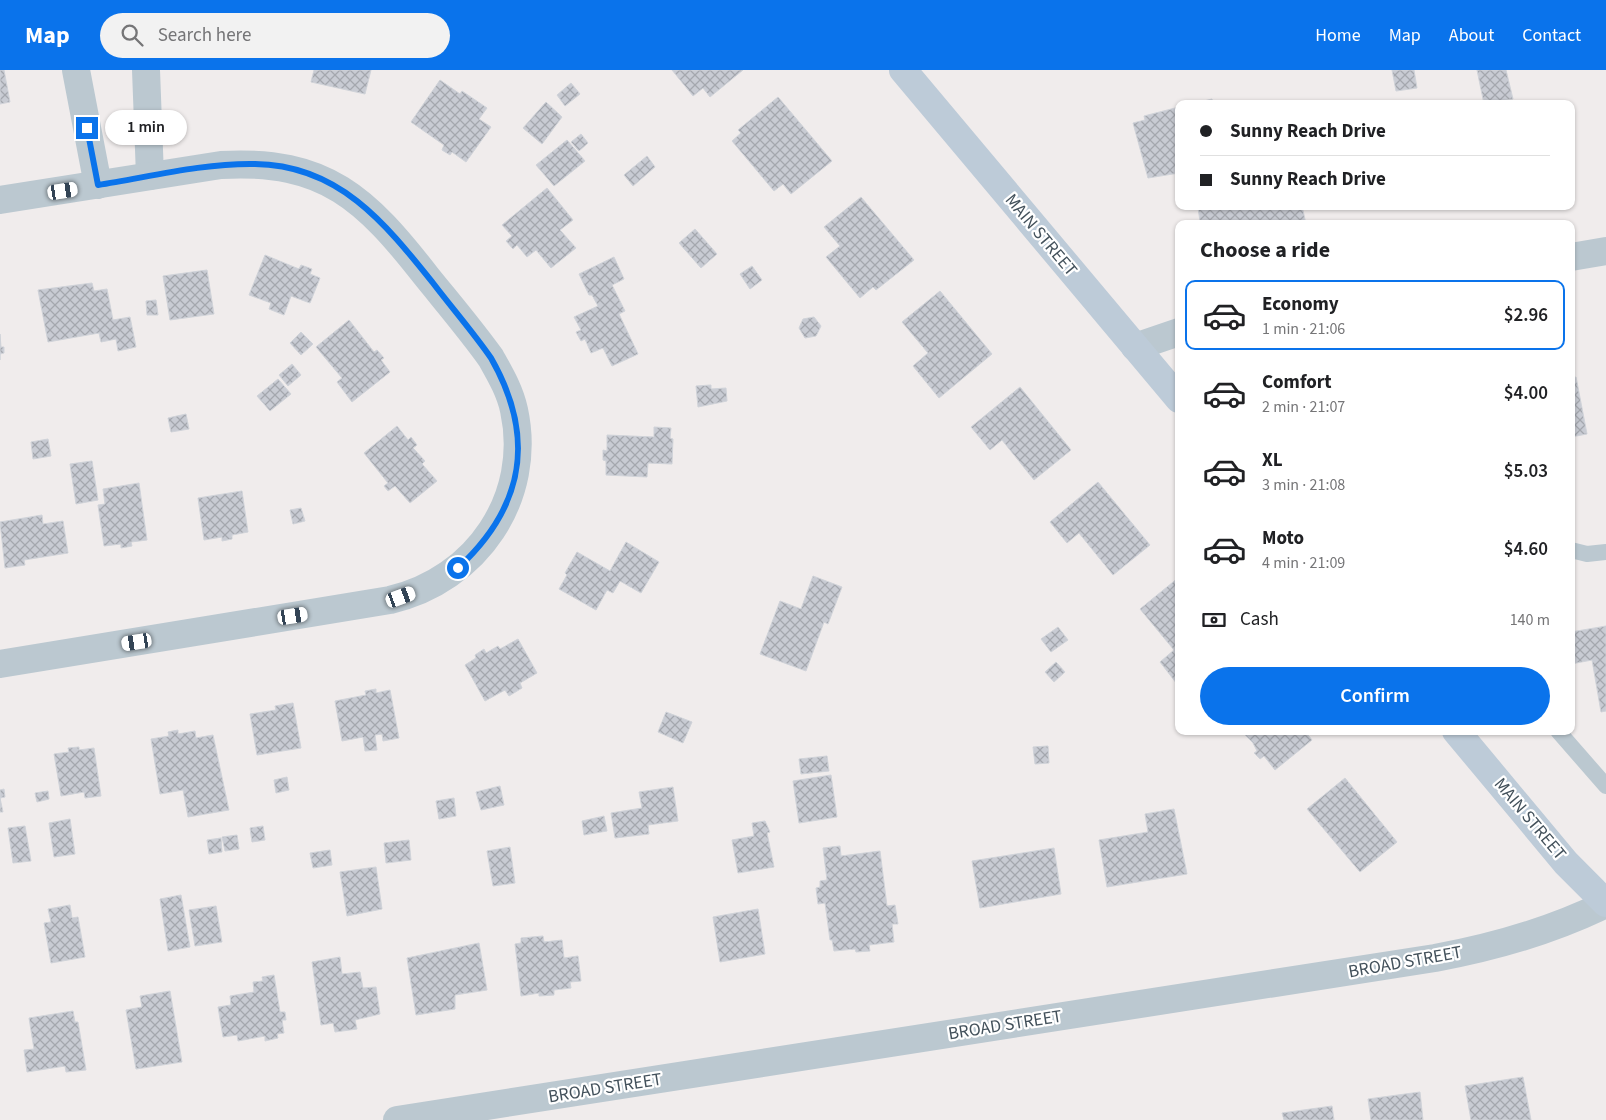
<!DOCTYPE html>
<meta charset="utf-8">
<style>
:root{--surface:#fff;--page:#f2f2f2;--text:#202124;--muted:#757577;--line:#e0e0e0;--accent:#0a73eb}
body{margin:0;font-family:"Source Sans 3",sans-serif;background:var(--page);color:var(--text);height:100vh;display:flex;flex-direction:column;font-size:19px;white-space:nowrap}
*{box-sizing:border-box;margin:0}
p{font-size:16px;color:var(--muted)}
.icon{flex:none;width:28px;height:28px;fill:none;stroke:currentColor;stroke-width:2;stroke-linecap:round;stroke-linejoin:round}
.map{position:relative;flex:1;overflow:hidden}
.drawer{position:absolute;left:1175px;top:150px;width:400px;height:515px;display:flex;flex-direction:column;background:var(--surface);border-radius:10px;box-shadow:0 1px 4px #0004}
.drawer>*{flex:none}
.top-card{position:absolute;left:1175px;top:30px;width:400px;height:110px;border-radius:10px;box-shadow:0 1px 4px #0004;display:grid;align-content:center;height:110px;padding:0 25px;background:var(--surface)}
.end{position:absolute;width:22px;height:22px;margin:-11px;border:6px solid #0a73eb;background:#fff;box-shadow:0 0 0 2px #fff}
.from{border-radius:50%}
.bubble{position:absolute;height:35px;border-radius:18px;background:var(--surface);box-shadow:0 1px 4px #0004;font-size:16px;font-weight:600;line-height:35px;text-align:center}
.car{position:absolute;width:15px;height:30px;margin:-15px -8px;border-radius:6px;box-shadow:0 0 4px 1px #0007;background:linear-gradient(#fff 24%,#345 0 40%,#fff 0 76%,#345 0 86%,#fff 0)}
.top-card b{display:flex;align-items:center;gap:18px;height:48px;font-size:19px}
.top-card b+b{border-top:1px solid var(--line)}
.top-card i{width:12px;height:12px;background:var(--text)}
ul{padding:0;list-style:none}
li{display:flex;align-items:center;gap:15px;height:70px;margin:0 10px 8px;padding:0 15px;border:2px solid transparent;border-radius:10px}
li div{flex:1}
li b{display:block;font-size:19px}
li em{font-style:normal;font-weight:600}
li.on{border-color:var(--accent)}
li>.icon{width:45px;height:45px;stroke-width:1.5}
h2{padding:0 25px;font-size:22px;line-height:60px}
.pay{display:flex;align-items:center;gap:12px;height:55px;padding:0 25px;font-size:19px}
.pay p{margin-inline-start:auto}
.button{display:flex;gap:10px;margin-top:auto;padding:10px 25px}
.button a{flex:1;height:58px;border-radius:30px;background:var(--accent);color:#fff;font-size:20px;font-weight:600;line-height:58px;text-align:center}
header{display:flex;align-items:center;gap:30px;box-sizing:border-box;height:70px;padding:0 25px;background:var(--accent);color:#fff}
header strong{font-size:24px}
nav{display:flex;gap:28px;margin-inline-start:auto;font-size:18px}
.search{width:350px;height:45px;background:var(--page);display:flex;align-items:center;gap:12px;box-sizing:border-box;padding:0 18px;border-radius:28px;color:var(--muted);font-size:19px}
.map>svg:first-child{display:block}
</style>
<header>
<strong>Map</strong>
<div class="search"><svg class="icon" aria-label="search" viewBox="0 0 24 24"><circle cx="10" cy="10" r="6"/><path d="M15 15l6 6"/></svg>Search here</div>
<nav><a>Home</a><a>Map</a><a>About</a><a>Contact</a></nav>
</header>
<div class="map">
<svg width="1606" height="1050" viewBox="0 0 1606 1050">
<defs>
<pattern id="building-cross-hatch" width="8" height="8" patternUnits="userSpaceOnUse" patternTransform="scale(1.25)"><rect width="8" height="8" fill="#c8cbd3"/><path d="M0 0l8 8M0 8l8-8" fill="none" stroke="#a4a7ae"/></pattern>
</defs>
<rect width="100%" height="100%" fill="#f0ecec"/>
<g fill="url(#building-cross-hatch)" stroke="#d0d3d9">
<polygon points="0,0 4,0 10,32 0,34"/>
<polygon points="314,0 371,0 365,24 311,12"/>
<polygon points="672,0 743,0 710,27 703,18 693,26"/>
<polygon points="1392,0 1414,0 1417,18 1396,21"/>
<polygon points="1477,0 1506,0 1513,29 1484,34"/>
<polygon points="440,10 460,24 462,21 487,38 479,49 491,57 466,92 452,82 450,85 442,80 444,75 411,52"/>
<polygon points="571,13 580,24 565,36 557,25"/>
<polygon points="778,27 832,91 791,124 783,114 774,121 732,71 741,63 738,60"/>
<polygon points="1212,29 1213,34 1222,32 1222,34 1192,34"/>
<polygon points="546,32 562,47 542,74 523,58"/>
<polygon points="1179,37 1179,103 1148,108 1133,53 1145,50 1144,46"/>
<polygon points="581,64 588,73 579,81 571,72"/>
<polygon points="567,70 585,91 554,116 536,95"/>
<polygon points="647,86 655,97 633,116 624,105"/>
<polygon points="547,118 573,150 560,160 576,178 551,198 536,180 527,187 517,175 513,179 506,171 512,166 502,155"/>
<polygon points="861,127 914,190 876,220 873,217 860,228 826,187 840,176 824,157"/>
<polygon points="1203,136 1302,136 1306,154 1205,154 1204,151 1200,151 1198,138"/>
<polygon points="695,159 717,184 701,198 679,173"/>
<polygon points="265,185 299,199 301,195 312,199 310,204 320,208 310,233 291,226 284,245 269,239 271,233 249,225"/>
<polygon points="614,187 624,209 612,215 625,241 619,244 638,284 612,296 603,278 591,283 585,269 581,271 576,262 581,260 574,247 598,236 592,225 589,225 579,204"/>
<polygon points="752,196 762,210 750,219 740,204"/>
<polygon points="207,200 214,244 170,250 163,206"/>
<polygon points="92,213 94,221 107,219 113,250 130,247 136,277 118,281 116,269 101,272 99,263 48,272 38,220"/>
<polygon points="940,221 992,284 939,328 913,296 928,283 902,252"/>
<polygon points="156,230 158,245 147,245 146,231"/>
<polygon points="814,247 821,256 816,266 805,268 799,258 803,249"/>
<polygon points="349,250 374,282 377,280 384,288 381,290 390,302 352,332 337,312 342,308 316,277"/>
<polygon points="301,262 313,274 301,285 290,273"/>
<polygon points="0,264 1,277 4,277 4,283 0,284 0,290"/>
<polygon points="292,294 301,305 288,316 279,305"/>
<polygon points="1576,307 1587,364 1571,367 1571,308"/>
<polygon points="278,309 291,324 270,341 257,326"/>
<polygon points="711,315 711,319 726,318 727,331 698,337 696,316"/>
<polygon points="1020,317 1071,380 1034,410 1002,370 990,380 971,357"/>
<polygon points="186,344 189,359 171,362 168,348"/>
<polygon points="397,356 408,370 411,367 417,375 413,378 425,391 422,394 437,411 410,433 395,416 388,421 384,416 388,413 364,383"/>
<polygon points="654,357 671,358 670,368 673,369 672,394 648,393 647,407 606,405 606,391 603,390 603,380 607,381 607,365 654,367"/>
<polygon points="48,369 51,386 33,389 31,372"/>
<polygon points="92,391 98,430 76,434 70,394"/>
<polygon points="1098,412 1150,475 1113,505 1079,463 1067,473 1050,452"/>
<polygon points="139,413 147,470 131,472 132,476 121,478 121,474 104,476 98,435 105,434 103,419"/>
<polygon points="242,421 248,462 232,465 232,469 222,471 222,467 204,470 198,428"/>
<polygon points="301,438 305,451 293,454 290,440"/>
<polygon points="42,445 43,454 63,451 68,483 24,490 25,495 5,498 0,452"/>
<polygon points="626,472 659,492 641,523 620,511 613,523 607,520 596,540 559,519 567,505 565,503 577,482 610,501"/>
<polygon points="813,506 842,517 828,554 824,552 806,601 760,584 780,531 801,539"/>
<polygon points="1178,508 1179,613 1177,614 1160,592 1174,580 1140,539"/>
<polygon points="1606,556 1606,641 1601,642 1592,590 1571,594 1571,562"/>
<polygon points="1058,557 1068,570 1051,582 1041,569"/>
<polygon points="518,569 537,603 520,613 522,618 509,626 505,620 485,631 465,595 476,588 475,585 484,579 486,583 498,576 500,579"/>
<polygon points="1056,592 1065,602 1054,612 1045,602"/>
<polygon points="376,619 376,623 390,620 399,668 383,671 382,664 375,665 377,680 365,681 363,667 342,671 335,631 366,625 365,621"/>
<polygon points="293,633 301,678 257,685 250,644 276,640 275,636"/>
<polygon points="666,642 692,652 683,673 658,662"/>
<polygon points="178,660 178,664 195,661 196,668 213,665 229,740 188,747 183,720 160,724 151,669 169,666 168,662"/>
<polygon points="1241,661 1305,661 1312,670 1275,700 1264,686 1260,689 1254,683 1257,681 1253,673"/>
<polygon points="1048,676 1049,693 1035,694 1033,677"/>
<polygon points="79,677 79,680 94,678 101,726 85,728 84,722 61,726 54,684 69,682 68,678"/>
<polygon points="827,686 829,701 801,704 799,689"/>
<polygon points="831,705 837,747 799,753 793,711"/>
<polygon points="287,707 289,720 276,723 274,710"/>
<polygon points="1345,708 1397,772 1360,802 1307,739"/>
<polygon points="500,716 504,735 481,740 476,722"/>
<polygon points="673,717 678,751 648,755 649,764 615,768 611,743 642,738 639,722"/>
<polygon points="4,719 5,727 0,728 3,742 0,742 0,720"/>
<polygon points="48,721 49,729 37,732 35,723"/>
<polygon points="454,728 456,746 439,749 436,731"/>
<polygon points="1174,739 1187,804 1107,817 1099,770 1148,762 1145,744"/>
<polygon points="604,746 607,761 584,765 582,751"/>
<polygon points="70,749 75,784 54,787 49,753"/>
<polygon points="765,751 770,762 767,763 774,797 738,803 732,770 754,766 752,753"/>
<polygon points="25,756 31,791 13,793 8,758"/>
<polygon points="263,756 265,770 252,772 250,758"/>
<polygon points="237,765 239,779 225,781 222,767"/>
<polygon points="221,768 222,782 209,784 207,770"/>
<polygon points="409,770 411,790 386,793 384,773"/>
<polygon points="840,776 841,786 880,781 887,836 895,835 898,854 892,854 894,872 869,875 870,881 856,882 855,879 834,881 832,870 830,870 825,833 818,834 816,818 820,817 820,811 827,810 823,778"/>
<polygon points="510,777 515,813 493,816 487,781"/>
<polygon points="1054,778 1061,824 980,838 972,791"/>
<polygon points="330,780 332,795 313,798 310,783"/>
<polygon points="376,797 382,839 347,846 340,802"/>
<polygon points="181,825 190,877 168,881 160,829"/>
<polygon points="70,835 72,848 78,847 85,887 51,893 44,853 51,852 48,839"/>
<polygon points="216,836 222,872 195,876 189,840"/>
<polygon points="758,839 765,884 720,892 713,847"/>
<polygon points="543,866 544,872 562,870 564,888 578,886 581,911 570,912 571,918 554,920 554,925 539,926 539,923 521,926 515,874 521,873 521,868"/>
<polygon points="479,873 487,920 455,925 455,939 416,945 407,888"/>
<polygon points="340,887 342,904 360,902 363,918 376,917 380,944 355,950 357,959 335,962 333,953 321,955 312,892"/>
<polygon points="274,905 280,942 285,942 286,950 282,950 284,963 277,964 278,968 265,971 265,966 238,971 237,965 223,967 218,937 231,935 230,926 254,922 253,912 263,911 262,907"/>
<polygon points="170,921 182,992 136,999 126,940 142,937 140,926"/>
<polygon points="73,941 75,952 78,952 86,1000 66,1002 65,996 27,1002 24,980 34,979 29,948"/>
<polygon points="1523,1007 1531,1050 1471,1050 1465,1016"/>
<polygon points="1420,1022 1423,1050 1371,1050 1368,1029"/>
<polygon points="1332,1036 1334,1050 1284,1050 1282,1043"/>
</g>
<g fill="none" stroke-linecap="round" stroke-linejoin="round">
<g stroke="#bbc8d0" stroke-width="16">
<polyline points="1571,480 1587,484 1606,482"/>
<polyline points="1558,661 1606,716"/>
</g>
<g stroke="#bbc8d0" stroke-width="28">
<polyline points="76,0 98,115"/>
<polyline points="146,0 150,106"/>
<path d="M0,130l221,-35c105,-6 145,34 206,112 21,26 44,53 64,81 9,16 19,33 23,52 19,87 -37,170 -124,190l-390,64"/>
<polyline points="1571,187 1606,181"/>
<polyline points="1135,277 1179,262"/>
</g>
<path stroke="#bbc8d0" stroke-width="28" d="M397,1050l1038,-162c60,-11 116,-27 171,-54"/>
<g stroke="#bdcbd8" stroke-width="28">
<polyline points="903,0 1179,329"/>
<polyline points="1456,661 1566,793 1606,833"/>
</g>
</g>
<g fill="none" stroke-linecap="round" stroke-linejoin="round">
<path stroke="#0a73eb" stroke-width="6" d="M87,58l11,57c51,-8 105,-22 157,-21 84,1 130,59 178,119 19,25 40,49 58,75 45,79 34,148 -33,210"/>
</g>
<g text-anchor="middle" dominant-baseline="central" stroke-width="4.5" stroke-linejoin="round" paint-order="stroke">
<g font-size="18" fill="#43515b" stroke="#fff">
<text transform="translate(1041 165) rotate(50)">MAIN STREET</text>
<text transform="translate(1530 749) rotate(50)">MAIN STREET</text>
<text transform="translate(1405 892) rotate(-10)">BROAD STREET</text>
<text transform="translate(1005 955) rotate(-9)">BROAD STREET</text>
<text transform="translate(605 1018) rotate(-9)">BROAD STREET</text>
</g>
</g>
</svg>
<i class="end from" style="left:458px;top:498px"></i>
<i class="end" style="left:87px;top:58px"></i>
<div class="bubble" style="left:105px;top:40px;width:82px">1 min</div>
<i class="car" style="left:63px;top:121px;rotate:81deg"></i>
<i class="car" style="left:401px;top:527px;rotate:70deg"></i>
<i class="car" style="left:293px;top:546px;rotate:81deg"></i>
<i class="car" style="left:137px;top:572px;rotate:261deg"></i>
<div class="top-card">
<b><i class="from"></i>Sunny Reach Drive</b>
<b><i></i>Sunny Reach Drive</b>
</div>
<section class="drawer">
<h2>Choose a ride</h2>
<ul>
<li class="on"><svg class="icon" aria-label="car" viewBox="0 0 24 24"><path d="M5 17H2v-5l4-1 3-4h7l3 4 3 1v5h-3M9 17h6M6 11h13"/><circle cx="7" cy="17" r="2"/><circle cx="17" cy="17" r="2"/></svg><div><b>Economy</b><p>1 min · 21:06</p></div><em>$2.96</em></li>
<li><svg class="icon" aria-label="car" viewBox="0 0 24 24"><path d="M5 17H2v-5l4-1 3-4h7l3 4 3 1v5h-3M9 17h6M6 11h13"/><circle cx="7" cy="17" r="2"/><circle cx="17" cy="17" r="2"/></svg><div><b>Comfort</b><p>2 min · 21:07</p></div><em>$4.00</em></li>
<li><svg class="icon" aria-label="car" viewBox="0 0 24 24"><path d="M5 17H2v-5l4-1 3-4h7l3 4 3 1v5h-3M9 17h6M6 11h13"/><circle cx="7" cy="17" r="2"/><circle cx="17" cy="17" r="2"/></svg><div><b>XL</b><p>3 min · 21:08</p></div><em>$5.03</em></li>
<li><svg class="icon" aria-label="car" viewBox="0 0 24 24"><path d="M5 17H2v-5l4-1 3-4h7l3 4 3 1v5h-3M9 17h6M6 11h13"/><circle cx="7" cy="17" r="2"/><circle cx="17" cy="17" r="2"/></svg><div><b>Moto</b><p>4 min · 21:09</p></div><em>$4.60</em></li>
</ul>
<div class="pay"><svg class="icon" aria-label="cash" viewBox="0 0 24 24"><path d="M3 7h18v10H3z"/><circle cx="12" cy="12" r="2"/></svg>Cash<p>140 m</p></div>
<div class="button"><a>Confirm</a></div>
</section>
</div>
